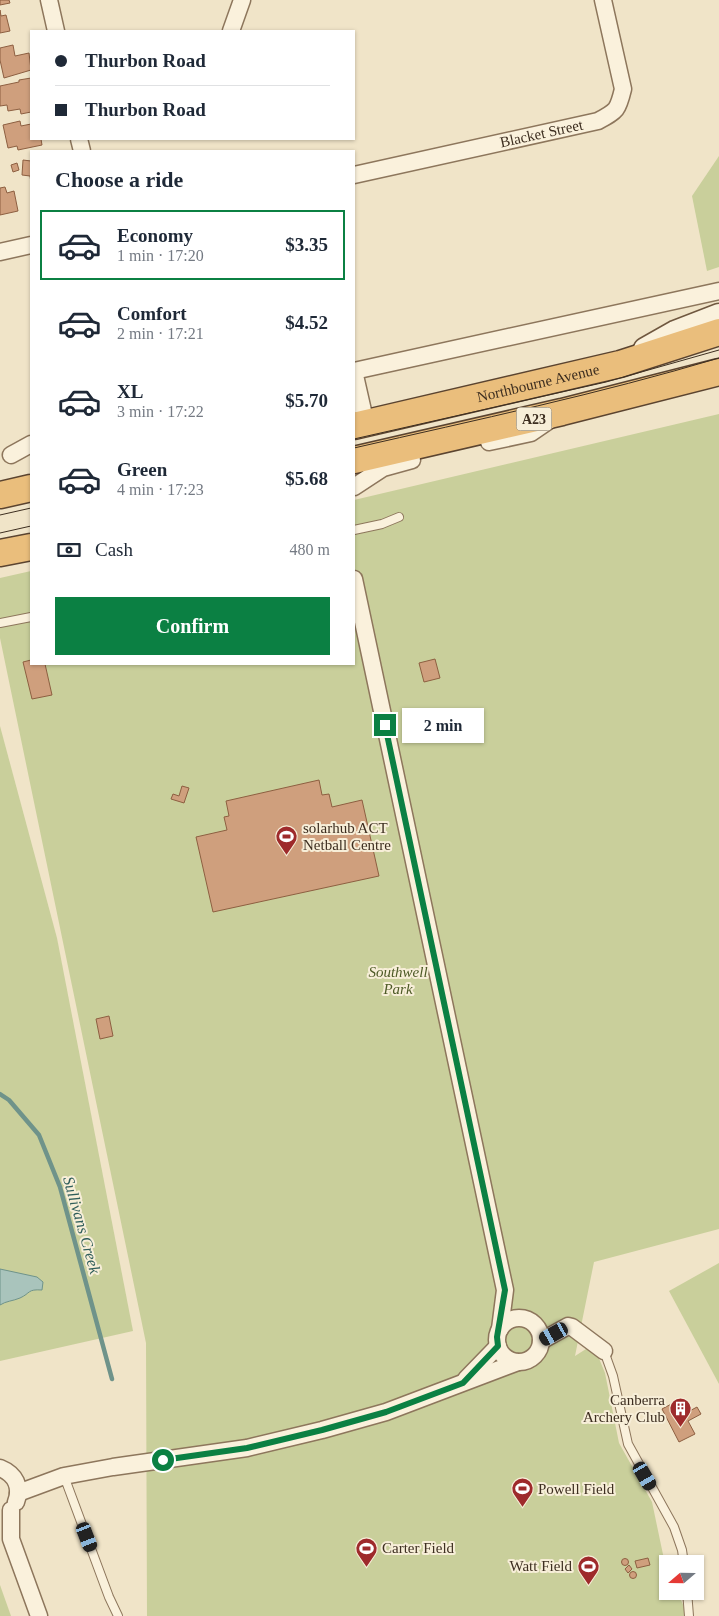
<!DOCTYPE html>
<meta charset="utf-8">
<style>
:root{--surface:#fff;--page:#f6f6f7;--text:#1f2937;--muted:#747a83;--line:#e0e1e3;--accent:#0b8043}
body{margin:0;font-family:Georgia,serif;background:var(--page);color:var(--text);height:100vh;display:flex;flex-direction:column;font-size:19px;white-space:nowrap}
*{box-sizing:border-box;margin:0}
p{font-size:16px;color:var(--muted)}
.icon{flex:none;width:28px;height:28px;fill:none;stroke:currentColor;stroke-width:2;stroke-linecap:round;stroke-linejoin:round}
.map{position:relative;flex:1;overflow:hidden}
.side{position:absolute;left:30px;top:150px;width:325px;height:515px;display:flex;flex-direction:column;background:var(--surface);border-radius:0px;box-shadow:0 1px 4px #0004}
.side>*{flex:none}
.banner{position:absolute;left:30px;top:30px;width:325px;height:110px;border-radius:0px;box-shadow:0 1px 4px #0004;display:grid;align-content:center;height:110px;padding:0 25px;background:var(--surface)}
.needle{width:32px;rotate:250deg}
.controls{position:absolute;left:659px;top:1555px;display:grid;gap:10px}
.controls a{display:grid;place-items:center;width:45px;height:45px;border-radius:0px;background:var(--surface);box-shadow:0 1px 4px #0004;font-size:25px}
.end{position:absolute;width:22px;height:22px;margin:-11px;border:6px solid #0b8043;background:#fff;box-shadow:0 0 0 2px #fff}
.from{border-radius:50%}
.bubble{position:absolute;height:35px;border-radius:0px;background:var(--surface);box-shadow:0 1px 4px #0004;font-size:16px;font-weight:600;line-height:35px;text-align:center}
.car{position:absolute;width:15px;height:30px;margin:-15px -8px;border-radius:6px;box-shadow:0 0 4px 1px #0007;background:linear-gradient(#222 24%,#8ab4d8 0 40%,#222 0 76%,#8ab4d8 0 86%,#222 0)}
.banner b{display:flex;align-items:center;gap:18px;height:48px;font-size:19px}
.banner b+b{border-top:1px solid var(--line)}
.banner i{width:12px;height:12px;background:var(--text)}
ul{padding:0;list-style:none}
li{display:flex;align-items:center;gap:15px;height:70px;margin:0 10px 8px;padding:0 15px;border:2px solid transparent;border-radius:0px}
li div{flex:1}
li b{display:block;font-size:19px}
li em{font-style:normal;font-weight:600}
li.current{border-color:var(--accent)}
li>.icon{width:45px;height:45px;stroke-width:1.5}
h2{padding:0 25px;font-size:22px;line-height:60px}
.pay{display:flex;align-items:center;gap:12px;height:55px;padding:0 25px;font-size:19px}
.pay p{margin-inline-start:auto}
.action{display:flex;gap:10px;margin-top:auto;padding:10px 25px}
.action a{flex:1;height:58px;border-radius:0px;background:var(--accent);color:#fff;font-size:20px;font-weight:600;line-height:58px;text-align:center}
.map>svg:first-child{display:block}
</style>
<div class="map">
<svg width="719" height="1616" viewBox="0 0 719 1616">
<rect width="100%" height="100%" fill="#f0e4c8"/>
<g fill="#c9cf9b">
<polygon points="719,156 719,267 707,271 692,196"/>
<polygon points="719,414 719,1229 594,1262 575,1356 586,1349 596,1351 605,1373 619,1443 652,1502 665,1564 667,1570 668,1591 677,1591 688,1616 147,1616 146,1343 0,638 0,578 31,571 31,664 354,664 354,500"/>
<polygon points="0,726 57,938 133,1331 0,1361"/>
<polygon points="719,1263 719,1384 669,1291"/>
<polygon points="0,1585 11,1616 0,1616"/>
</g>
<path fill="#a9c4bc" stroke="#6f938a" d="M0,1269l37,8 6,5 -1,8c-15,-1 -11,3 -22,8 -7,3 -14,3 -20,7z"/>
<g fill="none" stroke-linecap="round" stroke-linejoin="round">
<polyline stroke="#6f938a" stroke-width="4.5" points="0,1094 9,1100 39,1135 60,1187 112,1379"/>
</g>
<g fill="#cf9f7d" stroke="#8d5f41">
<polygon points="0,0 9,0 10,3 0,5"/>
<polygon points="0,10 1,16 6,15 10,31 0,33"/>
<polygon points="13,45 15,56 29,53 31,70 4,78 0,60 0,48"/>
<polygon points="31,78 31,112 21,114 20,109 8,111 7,105 0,106 0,86 19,82 19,80"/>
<polygon points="20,121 21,126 31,124 31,139 41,139 42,145 18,150 17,146 8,148 3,125"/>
<polygon points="23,160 31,161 31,183 30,176 22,175"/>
<polygon points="17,163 19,170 13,172 11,165"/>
<polygon points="5,187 7,193 14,191 18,211 0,215 0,188"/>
<polygon points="435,659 440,678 424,682 419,663"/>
<polygon points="31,660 31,664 45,664 52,695 32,699 23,662"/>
<polygon points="319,780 322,795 329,794 332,807 362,800 379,876 213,912 196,837 227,830 224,817 229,816 226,801"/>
<polygon points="182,786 189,788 184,803 171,799 173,794 179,796"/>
<polygon points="109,1016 113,1036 100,1039 96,1019"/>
<polygon points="677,1401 684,1414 697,1407 701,1414 688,1421 695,1434 679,1442 662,1409"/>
<polygon points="648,1558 650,1565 637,1568 635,1561"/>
<circle cx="625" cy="1562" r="3.5"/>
<polygon points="629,1565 632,1569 628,1573 625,1569"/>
<circle cx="633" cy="1575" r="3.5"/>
</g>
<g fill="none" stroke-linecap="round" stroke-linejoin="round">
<defs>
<g id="service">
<polyline points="354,530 382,524 399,517"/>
<polyline points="0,623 31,617"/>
<polyline points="604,1351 613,1376 628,1444 674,1527 682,1550 684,1564"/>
<polyline points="64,1476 109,1597 118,1616"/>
<polyline points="687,1591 689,1616"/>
</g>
<g id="minor">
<polyline points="49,0 56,31"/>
<polyline points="231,31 242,0"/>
<polyline points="79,139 82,151"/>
<path id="s1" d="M354,175l244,-54c19,-10 20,-11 25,-32l-20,-89"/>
<polyline points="0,252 31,245"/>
<polyline points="354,371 719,291"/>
<polyline points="354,371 366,424"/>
<polyline points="489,442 531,433 550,420"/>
<polyline points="11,455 31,444"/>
<polyline points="354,487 383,468 412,460"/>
<polyline points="354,579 505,1290 500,1329"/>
<circle cx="519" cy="1340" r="22"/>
<polyline points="541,1341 568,1326 572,1327 604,1351"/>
<polyline points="466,1379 498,1346"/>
<path d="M0,1468c15,6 22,19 16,34"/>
<polyline points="18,1493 64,1476 113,1467 247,1448 322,1430 386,1412 518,1362"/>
<polyline points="11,1510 11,1539 39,1616"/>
</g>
<polyline id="secondary" points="645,349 675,332 719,315"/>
<g id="trunk">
<path id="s2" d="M354,426l266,-62 99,-32"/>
<polyline points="354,460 562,412 719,372"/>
<polyline points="0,495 31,488"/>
<polyline points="0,553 31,547"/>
</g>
</defs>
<use href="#service" stroke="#8d765c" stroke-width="10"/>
<use href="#minor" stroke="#8d765c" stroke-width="19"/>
<use href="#secondary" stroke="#6f573f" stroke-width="25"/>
<use href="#trunk" stroke="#5b4430" stroke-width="29"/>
<use href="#service" stroke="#faf1dc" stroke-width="8"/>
<use href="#minor" stroke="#faf1dc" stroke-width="16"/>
<use href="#secondary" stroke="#faf1dc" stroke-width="22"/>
<use href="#trunk" stroke="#eabe7c" stroke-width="26"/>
<g stroke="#3d2e20" stroke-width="1">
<polyline points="354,439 606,382 719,350"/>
<path d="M354,448c122,-28 245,-54 365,-90"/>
<polyline points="0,515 31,508"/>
<polyline points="0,533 31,526"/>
</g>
</g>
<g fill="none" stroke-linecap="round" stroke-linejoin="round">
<polyline stroke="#0b8043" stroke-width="6" points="163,1460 247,1448 322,1430 386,1412 463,1383 498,1346 497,1337 505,1290 385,725"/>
</g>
<defs>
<symbol id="stadium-pin" viewBox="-11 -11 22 30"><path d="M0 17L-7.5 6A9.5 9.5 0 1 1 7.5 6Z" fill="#9e2a2b" stroke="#f7eed8"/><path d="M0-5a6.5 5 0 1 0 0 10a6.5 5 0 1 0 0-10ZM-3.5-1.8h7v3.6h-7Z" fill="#fff"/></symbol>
<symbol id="building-pin" viewBox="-11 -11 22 30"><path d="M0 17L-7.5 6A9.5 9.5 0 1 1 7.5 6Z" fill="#9e2a2b" stroke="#f7eed8"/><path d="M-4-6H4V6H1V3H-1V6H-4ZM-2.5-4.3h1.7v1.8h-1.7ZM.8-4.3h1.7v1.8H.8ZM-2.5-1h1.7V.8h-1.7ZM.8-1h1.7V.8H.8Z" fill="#fff"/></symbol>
</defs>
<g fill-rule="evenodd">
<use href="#stadium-pin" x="274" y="824" width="25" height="34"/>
<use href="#building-pin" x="668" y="1396" width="25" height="34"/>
<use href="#stadium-pin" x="510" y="1476" width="25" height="34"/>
<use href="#stadium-pin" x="354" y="1536" width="25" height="34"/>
<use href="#stadium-pin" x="576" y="1554" width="25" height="34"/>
</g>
<g text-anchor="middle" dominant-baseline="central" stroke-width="4" stroke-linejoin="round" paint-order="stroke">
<rect fill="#f7eed8" stroke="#756857" stroke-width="1" x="516.5" y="407.5" width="35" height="23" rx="4"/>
<g font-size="14" font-weight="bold" fill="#3d2e20">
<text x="534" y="419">A23</text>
</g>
<g font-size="15" fill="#3d2e20" stroke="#f7eed8">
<text stroke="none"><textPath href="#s1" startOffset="192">Blacket Street</textPath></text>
<text stroke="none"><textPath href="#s2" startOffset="189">Northbourne Avenue</textPath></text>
</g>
<g font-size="15" fill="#3d2e20" stroke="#f7eed8" text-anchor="start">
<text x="303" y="828">solarhub ACT<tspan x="303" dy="17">Netball Centre</tspan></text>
<text x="665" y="1400" text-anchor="end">Canberra<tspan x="665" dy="17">Archery Club</tspan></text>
<text x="538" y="1489">Powell Field</text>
<text x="382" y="1548">Carter Field</text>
<text x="572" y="1566" text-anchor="end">Watt Field</text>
</g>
<g font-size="15" font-style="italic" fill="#4d5a26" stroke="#f7eed8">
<text x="398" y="972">Southwell<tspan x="398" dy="17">Park</tspan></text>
</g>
<g font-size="16" font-style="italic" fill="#2f5d5a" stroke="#f7eed8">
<text transform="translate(82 1225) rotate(74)">Sullivans Creek</text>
</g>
</g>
</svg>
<div class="controls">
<a><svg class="needle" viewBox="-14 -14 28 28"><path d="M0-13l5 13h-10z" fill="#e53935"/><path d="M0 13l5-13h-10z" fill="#747a83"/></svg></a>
</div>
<i class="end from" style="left:163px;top:1460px"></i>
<i class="end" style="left:385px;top:725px"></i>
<div class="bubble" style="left:402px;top:708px;width:82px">2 min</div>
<i class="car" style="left:554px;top:1334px;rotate:241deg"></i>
<i class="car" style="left:645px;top:1476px;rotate:150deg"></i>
<i class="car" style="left:87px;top:1537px;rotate:159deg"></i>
<div class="banner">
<b><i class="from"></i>Thurbon Road</b>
<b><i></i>Thurbon Road</b>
</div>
<section class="side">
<h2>Choose a ride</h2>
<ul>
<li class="current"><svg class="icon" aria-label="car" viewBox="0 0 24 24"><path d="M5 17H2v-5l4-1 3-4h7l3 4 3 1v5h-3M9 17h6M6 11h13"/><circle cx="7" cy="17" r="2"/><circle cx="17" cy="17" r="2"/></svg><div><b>Economy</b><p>1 min · 17:20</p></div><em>$3.35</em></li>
<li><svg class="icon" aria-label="car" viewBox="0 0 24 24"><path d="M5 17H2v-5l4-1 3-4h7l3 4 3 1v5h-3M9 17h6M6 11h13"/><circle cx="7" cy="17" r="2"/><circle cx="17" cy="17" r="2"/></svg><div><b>Comfort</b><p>2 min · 17:21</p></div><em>$4.52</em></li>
<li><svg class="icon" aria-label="car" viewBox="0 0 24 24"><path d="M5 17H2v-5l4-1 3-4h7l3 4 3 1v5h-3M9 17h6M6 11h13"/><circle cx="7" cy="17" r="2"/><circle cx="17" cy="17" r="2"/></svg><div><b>XL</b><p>3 min · 17:22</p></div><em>$5.70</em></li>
<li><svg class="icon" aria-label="car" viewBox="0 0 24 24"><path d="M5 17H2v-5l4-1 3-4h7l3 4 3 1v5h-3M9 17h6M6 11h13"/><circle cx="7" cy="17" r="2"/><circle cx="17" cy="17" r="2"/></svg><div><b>Green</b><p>4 min · 17:23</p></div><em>$5.68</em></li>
</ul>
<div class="pay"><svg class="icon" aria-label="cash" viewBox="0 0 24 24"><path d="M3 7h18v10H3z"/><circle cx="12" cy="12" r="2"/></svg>Cash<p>480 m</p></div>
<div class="action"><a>Confirm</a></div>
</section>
</div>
